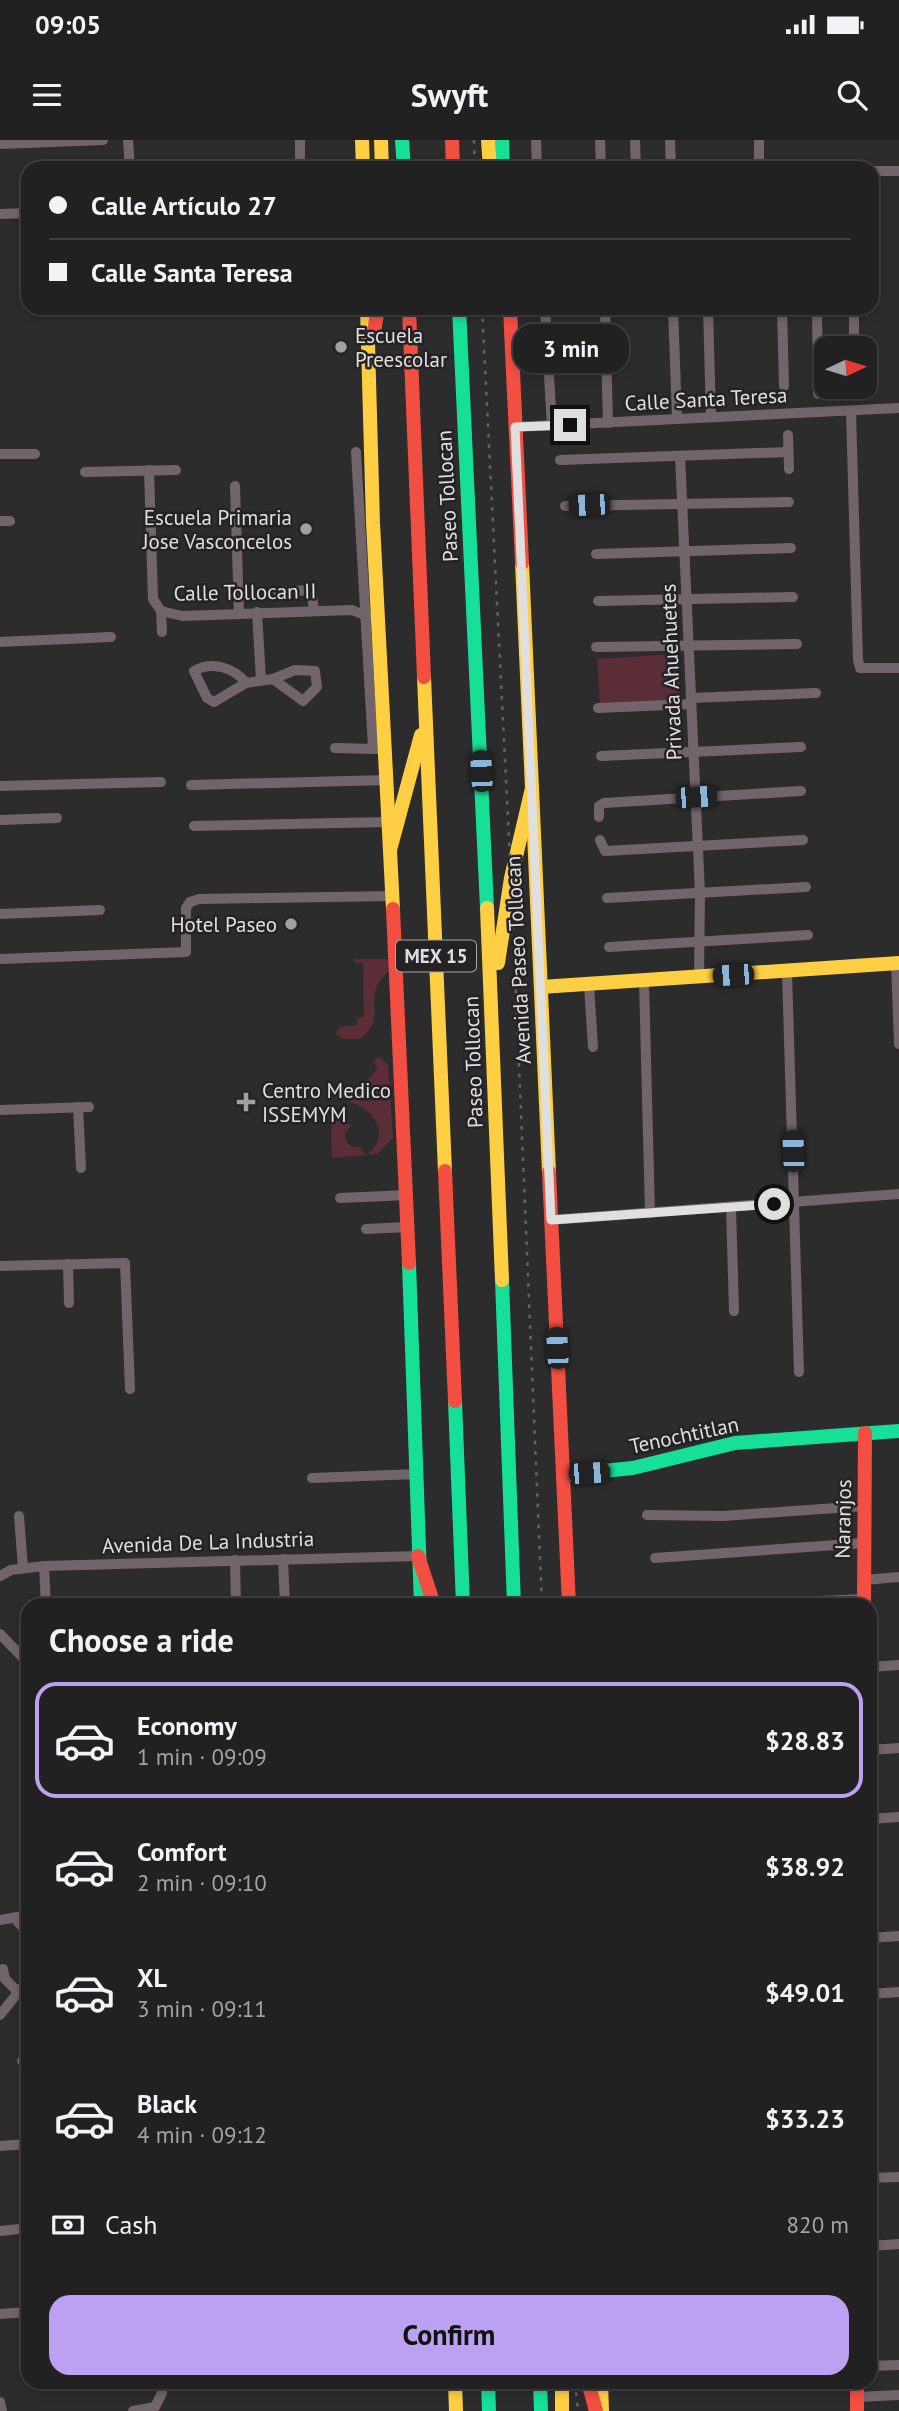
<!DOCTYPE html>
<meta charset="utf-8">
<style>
:root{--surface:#222122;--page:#2a292a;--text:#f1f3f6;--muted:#a2a3a5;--line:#3f3e40;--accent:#bca0f2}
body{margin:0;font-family:"PT Sans",sans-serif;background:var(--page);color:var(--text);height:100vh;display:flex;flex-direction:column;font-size:26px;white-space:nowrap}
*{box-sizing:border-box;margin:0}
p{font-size:23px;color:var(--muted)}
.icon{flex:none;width:38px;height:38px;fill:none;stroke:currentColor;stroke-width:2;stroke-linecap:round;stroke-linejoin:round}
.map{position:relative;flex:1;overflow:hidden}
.details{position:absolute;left:21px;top:1458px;width:856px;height:791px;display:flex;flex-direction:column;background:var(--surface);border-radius:21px;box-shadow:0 4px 10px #0003,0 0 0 2px var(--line)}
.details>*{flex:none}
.guide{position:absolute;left:21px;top:21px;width:858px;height:154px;border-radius:21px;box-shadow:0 4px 10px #0003,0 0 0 2px var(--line);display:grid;align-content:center;height:154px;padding:0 28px;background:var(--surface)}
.needle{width:46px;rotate:86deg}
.controls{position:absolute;left:814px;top:196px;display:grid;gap:14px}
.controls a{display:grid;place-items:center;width:63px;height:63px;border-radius:14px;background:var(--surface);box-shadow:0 4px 10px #0003,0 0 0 2px var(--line);font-size:35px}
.end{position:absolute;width:32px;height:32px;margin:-16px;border:9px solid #e0dfe0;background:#111;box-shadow:0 0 0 4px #111}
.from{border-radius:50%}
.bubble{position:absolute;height:49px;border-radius:21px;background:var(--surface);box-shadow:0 4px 10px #0003,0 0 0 2px var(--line);font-size:23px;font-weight:700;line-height:49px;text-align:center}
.car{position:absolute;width:21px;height:42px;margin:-21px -10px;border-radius:9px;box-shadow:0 0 5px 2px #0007;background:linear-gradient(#222 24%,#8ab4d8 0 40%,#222 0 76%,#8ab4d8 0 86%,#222 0)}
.guide b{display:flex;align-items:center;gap:24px;height:66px;font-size:26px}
.guide b+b{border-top:2px solid var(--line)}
.guide i{width:18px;height:18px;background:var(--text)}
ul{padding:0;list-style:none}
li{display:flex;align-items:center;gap:21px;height:116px;margin:0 14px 10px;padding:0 14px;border:4px solid transparent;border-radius:21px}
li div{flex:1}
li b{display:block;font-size:26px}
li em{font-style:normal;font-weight:700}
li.on{border-color:var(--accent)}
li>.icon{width:63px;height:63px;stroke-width:1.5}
h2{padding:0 28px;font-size:32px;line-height:84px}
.pay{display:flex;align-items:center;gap:18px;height:77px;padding:0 28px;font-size:26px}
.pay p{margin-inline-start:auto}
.cta{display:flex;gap:14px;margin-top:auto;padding:14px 28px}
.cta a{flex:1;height:80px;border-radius:21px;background:var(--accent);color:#111;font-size:28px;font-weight:700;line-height:80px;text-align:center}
.status{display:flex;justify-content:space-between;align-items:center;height:49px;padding:0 35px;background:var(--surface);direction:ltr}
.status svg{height:19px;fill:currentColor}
header{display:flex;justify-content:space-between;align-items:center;height:91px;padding:0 28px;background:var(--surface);font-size:32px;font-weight:700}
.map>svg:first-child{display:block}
</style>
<div class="status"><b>09:05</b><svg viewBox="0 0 49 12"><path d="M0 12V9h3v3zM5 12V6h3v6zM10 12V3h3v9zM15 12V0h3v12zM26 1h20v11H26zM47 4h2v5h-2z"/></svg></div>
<header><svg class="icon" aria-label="menu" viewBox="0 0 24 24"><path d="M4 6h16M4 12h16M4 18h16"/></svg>Swyft<svg class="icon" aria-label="search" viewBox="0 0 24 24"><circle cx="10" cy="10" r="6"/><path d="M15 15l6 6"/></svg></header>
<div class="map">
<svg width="899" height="2271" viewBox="0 0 899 2271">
<rect width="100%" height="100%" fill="#2d2c2d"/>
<g fill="#5b2d37">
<polygon points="679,514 680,562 600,564 597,519"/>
<path d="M354,819h33l4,8c-4,7 -11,12 -14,19 -9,22 8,33 -17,53h-18l-6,-5 3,-7 18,-2v-7l7,-1 -1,-54h-8z"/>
<path d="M378,917l10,6 5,75 -16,16 -45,4 -1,-39 21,6 -7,8c0,10 6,16 15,14l6,8c27,-19 8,-47 -17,-53l29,-34 -5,-6z"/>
</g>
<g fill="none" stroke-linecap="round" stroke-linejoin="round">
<g stroke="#71646b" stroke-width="10">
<polyline points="128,0 130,28"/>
<polyline points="300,0 300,28"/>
<polyline points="536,0 537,28"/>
<polyline points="600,0 601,28"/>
<polyline points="635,0 636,28"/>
<polyline points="670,0 671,28"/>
<polyline points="759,0 759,28"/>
<polyline points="0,4 103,0"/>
<polyline points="872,31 899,31"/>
<polyline points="0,74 28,73"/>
<polyline points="545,168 552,286"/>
<polyline points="605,168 608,283"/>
<polyline points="673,168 677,278"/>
<polyline points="708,168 711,276"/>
<polyline points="782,168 784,246"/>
<polyline points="817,168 818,254"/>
<polyline points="854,168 854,208"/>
<polyline points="851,271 858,520 860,528 899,528"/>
<polyline points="515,287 899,268"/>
<polyline points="788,295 789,329"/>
<polyline points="356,312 373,608"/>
<polyline points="0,314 35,314"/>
<polyline points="680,316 700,753 699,837"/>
<polyline points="560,320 788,312"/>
<polyline points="149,330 153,459 161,471"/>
<polyline points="85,332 176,330"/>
<polyline points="235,346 239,473"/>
<polyline points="565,366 789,362"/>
<polyline points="0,381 10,381"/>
<polyline points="596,414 791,408"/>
<polyline points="278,452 311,450 314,470"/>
<polyline points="598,461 793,457"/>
<polyline points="161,471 182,476 352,470 369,477"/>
<polyline points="161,471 162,492"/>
<polyline points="257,472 261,540"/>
<polyline points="0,502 111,497"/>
<polyline points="596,507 797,504"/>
<path d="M246,543c-12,-16 -35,-22 -52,-12l13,27 7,4 32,-19 27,-4 22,-9 20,1 2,16 -14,14 -30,-22"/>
<polyline points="691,558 816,553"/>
<polyline points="598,568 691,564"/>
<polyline points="335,608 377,609"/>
<polyline points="601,616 801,607"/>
<polyline points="191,645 386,640"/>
<polyline points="0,646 161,642"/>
<polyline points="599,677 599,666 604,663 801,651"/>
<polyline points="0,680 57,678"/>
<polyline points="194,686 388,682"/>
<polyline points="600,700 605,711 803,700"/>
<polyline points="607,758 806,747"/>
<polyline points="0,774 100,770"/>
<polyline points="609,807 808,795"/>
<polyline points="0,819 186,812 186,768 190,762 199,759 392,756"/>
<polyline points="896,823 899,904"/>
<polyline points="787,832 799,1232"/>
<polyline points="644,841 650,1073"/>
<polyline points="589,845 593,907"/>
<polyline points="78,967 81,1028"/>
<polyline points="0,970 89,967"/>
<polyline points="340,1058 407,1055"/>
<polyline points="731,1067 734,1171"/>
<polyline points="551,1080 899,1054"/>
<polyline points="366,1089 408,1087"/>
<polyline points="68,1124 69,1163"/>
<polyline points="0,1126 125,1123 130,1249"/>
<polyline points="312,1338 417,1334"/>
<polyline points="647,1375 723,1376 864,1366"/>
<polyline points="19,1376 23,1428"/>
<polyline points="655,1418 864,1403"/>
<polyline points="283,1419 285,1465"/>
<polyline points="235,1420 236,1465"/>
<polyline points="44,1426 46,1465"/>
<polyline points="0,1436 11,1430 44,1426 418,1416"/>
<polyline points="864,1440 899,1437"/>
<polyline points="728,1465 864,1459"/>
<polyline points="0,1494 28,1523"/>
<polyline points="870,1527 899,1525"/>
<polyline points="870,1610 899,1608"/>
<polyline points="870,1679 899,1677"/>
<polyline points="15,1778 28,1794"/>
<polyline points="0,1780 28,1775"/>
<polyline points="870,1798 899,1796"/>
<polyline points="3,1829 5,1839 18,1852"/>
<polyline points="870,1854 899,1852"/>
<polyline points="0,1875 28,1840"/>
<polyline points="22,1921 28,1921"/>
<polyline points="0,2006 28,2004"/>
<polyline points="870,2038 899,2037"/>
<polyline points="0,2091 28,2088"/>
<polyline points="870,2106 899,2104"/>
<polyline points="0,2174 28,2172"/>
<polyline points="870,2226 899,2225"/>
<polyline points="857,2257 899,2255"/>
<polyline points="0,2262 2,2271"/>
<polyline points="133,2271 155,2267 162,2253 161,2242"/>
</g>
<g stroke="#16e098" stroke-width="14">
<polyline points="402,0 404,28"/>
<polyline points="502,0 503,28"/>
<polyline points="459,168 487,768"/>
<polyline points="409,1123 421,1465"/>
<polyline points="502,1140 514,1465"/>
<polyline points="455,1261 463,1465"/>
<polyline points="563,1335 633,1328 735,1303 899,1291"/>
<polyline points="488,2242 489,2271"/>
<polyline points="540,2242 541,2271"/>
</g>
<g stroke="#ffcf43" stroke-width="14">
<polyline points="362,0 363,28"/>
<polyline points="381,0 382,28"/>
<polyline points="488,0 490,28"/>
<polyline points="367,168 373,383 393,769"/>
<polyline points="522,423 549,1032"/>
<polyline points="424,537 445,1031"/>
<polyline points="390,710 421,595"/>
<polyline points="487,768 502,1140"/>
<polyline points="498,823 511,738 532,648"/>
<polyline points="541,847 899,823"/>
<polyline points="455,2242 456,2271"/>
<polyline points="562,2242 562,2271"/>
<polyline points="601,2242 602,2271"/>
</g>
<g stroke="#f24e42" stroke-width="14">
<polyline points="452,0 453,28"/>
<polyline points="409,168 424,537"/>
<polyline points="510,168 522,423"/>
<polyline points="374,192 378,168"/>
<polyline points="393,769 409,1123"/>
<polyline points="445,1031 455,1261"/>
<polyline points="549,1032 569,1465"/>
<polyline points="418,1416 434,1465"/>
<polyline points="864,1465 865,1293"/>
<polyline points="588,2242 596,2271"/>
<polyline points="857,2242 857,2271"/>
</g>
<g stroke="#696266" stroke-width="2.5" stroke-dasharray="3.5 7" stroke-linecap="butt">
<polyline points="474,0 475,28"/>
<polyline points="482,168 511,738 542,1465"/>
<polyline points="575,2242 578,2271"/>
</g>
</g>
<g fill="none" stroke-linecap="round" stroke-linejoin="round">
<polyline stroke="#e0dfe0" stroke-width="9" points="570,285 515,287 551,1080 774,1064"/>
</g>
<g fill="#a1a0a1" stroke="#242224" stroke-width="2.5">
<circle cx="341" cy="207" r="7"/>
<circle cx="306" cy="389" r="7"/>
<circle cx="291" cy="784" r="7"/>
<path d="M242.5 951.5h7v7h7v7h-7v7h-7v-7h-7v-7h7z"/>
</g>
<g text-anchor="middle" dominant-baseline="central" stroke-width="5" stroke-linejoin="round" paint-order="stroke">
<rect fill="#242224" stroke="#a8a6a8" stroke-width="2" x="396" y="800.5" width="80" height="31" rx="5"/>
<g font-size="19" font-weight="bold" fill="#e0dfe0">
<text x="436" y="816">MEX 15</text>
</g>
<g font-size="21" fill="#e0dfe0" stroke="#242224" text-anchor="start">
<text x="355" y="195">Escuela<tspan x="355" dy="24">Preescolar</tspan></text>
<text x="292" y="377" text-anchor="end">Escuela Primaria<tspan x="292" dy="24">Jose Vasconcelos</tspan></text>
<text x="277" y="784" text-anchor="end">Hotel Paseo</text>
<text x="262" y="950">Centro Medico<tspan x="262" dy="24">ISSEMYM</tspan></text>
</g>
<g font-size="21" fill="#e0dfe0" stroke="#242224">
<text transform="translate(706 259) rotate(-3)">Calle Santa Teresa</text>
<text transform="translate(447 356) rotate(-93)">Paseo Tollocan</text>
<text transform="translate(245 452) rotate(-1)">Calle Tollocan II</text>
<text transform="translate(671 532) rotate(-92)">Privada Ahuehuetes</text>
<text transform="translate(518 820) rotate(-93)">Avenida Paseo Tollocan</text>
<text transform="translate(473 922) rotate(-92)">Paseo Tollocan</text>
<text transform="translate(684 1295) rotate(-12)">Tenochtitlan</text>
<text transform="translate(843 1379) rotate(-89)">Naranjos</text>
<text transform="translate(208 1402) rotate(-2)">Avenida De La Industria</text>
</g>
</g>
</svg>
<div class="controls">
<a><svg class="needle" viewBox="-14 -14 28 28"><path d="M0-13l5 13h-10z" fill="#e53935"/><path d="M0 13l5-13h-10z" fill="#a2a3a5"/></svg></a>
</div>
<i class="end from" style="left:774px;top:1064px"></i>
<i class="end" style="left:570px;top:285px"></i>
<div class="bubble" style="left:513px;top:184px;width:116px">3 min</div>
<i class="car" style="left:589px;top:365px;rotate:268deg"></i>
<i class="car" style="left:481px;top:631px;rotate:357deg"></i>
<i class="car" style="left:696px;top:657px;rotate:86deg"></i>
<i class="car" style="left:733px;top:835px;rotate:267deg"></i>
<i class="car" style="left:793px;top:1011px;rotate:358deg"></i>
<i class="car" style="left:557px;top:1208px;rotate:357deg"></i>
<i class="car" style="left:589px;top:1333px;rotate:87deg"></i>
<div class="guide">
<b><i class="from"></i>Calle Artículo 27</b>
<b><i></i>Calle Santa Teresa</b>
</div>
<section class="details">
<h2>Choose a ride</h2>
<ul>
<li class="on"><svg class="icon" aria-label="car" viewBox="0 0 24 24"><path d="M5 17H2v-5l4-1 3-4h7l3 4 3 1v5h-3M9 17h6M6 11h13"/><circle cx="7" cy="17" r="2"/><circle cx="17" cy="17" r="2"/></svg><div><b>Economy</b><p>1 min · 09:09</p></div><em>$28.83</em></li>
<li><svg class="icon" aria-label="car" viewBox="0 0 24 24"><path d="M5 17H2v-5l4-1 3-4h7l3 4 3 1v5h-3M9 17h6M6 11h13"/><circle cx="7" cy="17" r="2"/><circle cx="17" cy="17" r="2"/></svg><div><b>Comfort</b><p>2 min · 09:10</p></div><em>$38.92</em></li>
<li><svg class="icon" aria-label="car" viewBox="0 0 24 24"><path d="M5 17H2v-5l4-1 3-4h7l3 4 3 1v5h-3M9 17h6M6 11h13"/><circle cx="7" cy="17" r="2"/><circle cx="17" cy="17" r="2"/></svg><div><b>XL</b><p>3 min · 09:11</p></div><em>$49.01</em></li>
<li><svg class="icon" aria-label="car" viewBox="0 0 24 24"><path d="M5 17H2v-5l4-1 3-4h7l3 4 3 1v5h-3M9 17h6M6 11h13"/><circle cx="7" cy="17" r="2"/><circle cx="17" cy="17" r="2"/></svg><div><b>Black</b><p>4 min · 09:12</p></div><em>$33.23</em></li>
</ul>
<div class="pay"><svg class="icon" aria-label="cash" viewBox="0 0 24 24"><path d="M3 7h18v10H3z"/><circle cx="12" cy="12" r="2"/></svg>Cash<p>820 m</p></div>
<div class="cta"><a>Confirm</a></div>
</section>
</div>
